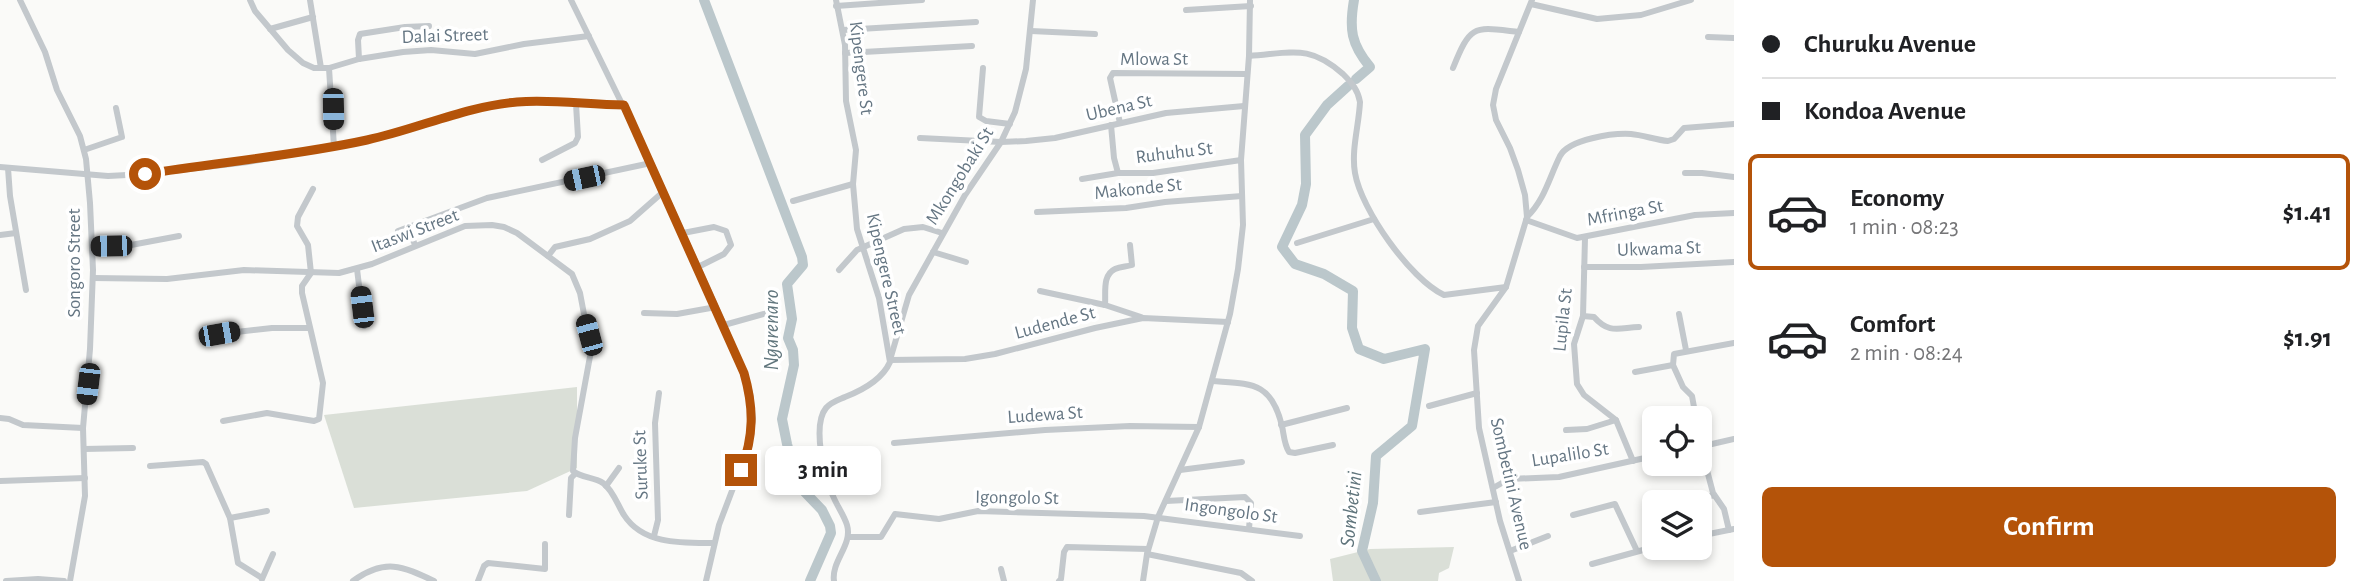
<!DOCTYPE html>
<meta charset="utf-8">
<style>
:root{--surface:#fff;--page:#f2f2f2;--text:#202124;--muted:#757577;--line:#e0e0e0;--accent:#b45309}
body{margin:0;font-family:"Alegreya Sans",sans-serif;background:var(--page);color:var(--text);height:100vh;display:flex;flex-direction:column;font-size:26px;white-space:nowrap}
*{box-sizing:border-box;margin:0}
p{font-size:23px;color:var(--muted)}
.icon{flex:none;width:38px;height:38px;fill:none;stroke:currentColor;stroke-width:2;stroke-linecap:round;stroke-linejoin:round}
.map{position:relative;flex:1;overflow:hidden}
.details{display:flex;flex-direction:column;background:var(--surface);width:630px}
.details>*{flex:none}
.guide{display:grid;align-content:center;height:154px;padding:0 28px;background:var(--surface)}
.fabs{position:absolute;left:1642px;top:406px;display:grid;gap:14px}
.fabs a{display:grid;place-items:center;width:70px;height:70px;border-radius:10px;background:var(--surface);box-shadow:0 4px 10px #0003;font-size:35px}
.end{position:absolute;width:32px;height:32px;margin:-16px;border:9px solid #b45309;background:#fff;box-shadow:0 0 0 4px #fff}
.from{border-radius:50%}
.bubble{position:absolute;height:49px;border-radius:10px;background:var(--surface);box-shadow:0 4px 10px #0003;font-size:23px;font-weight:700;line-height:49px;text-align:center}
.car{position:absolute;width:21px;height:42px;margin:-21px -10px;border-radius:9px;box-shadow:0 0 5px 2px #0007;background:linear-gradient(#222 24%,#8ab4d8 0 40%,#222 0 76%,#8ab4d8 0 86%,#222 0)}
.guide b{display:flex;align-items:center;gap:24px;height:66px;font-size:26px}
.guide b+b{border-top:2px solid var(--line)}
.guide i{width:18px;height:18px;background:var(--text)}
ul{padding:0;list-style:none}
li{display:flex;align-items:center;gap:21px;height:116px;margin:0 14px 10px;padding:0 14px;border:4px solid transparent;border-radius:10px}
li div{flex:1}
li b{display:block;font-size:26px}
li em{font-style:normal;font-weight:700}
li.active{border-color:var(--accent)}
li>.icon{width:63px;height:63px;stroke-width:1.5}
.button{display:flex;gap:14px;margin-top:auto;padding:14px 28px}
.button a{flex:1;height:80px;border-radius:10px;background:var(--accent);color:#fff;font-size:28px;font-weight:700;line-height:80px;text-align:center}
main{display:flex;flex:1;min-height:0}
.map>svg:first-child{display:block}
</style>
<main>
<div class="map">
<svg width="1734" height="581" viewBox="0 0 1734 581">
<rect width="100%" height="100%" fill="#fafaf8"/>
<g fill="#dadfd7">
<polygon points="577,387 577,468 527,491 354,508 324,415"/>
<polygon points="1454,547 1449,568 1439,573 1438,581 1333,581 1330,559 1370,549"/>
</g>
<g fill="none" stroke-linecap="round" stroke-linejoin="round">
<g stroke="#bbc7cb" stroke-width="10">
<polyline points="704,0 802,257 803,265 787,284 792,319 788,338 793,350 794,365 782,419 787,444 799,486 822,510 830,526 831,533 810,581"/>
<path d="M1354,0c-5,29 -3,44 16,67l-14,12"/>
<polyline points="1348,86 1327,105 1305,135 1306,184 1302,205 1282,247 1295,264 1324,274 1353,291 1352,328 1359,349 1384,359 1425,349 1412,426 1376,456 1373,503 1362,551 1376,581"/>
</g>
<g stroke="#c3c8cc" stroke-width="6">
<polyline points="20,0 45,52 57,90 80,136 86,159 90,203 93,270 90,349 83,428 85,496 70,581"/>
<polyline points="250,0 255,11 288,50 303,63 314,68 329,68 359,59 403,52 431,50 475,54 524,44 589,36"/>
<polyline points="310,0 321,68"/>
<polyline points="571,0 651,163 724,325 750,392 753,418 749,446 719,525 706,581"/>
<polyline points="1531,4 1597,19 1641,15 1691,0"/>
<polyline points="836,6 922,0"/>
<polyline points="1186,10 1251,6"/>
<polyline points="270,29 313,17"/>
<polyline points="843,30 976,22"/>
<polyline points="1031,31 1095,34"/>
<polyline points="1708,37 1734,38"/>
<polyline points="845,53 972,46"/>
<path d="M1249,56c43,-3 60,-12 94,18 9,9 15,16 17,28 -1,23 -9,48 -5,71 6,36 55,106 89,122l62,-8"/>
<polyline points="359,59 358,40 360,34 405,27 429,26"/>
<polyline points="329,68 334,147"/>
<polyline points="983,68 979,117 986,121 1010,124"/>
<path d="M1453,68c18,-45 21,-41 66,-36"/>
<polyline points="1120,123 1110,78 1113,73 1247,74"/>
<polyline points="1111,125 1114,158 1118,173 1153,173 1241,160"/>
<polyline points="920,138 1001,142 1026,141 1055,138 1166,113 1244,106"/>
<polyline points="84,150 122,137 116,108"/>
<polyline points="542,160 575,143 578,137 576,104"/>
<polyline points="0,167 108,176 146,174 248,162 364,141 464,112 502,104 535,101 624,105"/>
<polyline points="8,168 10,196 26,290"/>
<polyline points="1685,173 1702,173 1734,177"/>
<polyline points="1082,179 1118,173"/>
<polyline points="793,201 853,184"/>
<polyline points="1037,212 1126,208 1165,202 1242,196"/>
<path d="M1527,217c18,-18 22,-39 33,-61 9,-17 53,-23 71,-22 12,1 25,6 37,7l6,-2 10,-11 50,-4"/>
<polyline points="1526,220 1577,238 1695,215 1734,213"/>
<polyline points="408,227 415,245"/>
<polyline points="398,231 487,198 651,163"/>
<polyline points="683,233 714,227 726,231 731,245 724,254 698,267"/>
<polyline points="0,235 16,233"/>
<polyline points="1297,243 1374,219"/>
<polyline points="93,246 131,245 179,236"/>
<polyline points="933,252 966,262"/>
<polyline points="548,256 555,247 590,239 630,221 663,192"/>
<polyline points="1584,267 1641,267 1734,262"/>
<polyline points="357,269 364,326"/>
<polyline points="839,270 857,250 904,229 923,227 942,233"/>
<path d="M93,278l74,1 77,-9 95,3 33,-9 93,-38 27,-1 12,2 13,6 55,41 8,19 11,58 -16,87 -2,33c8,7 22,6 30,12 10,7 15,23 21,32 19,30 59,28 90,28"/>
<polyline points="1040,291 1105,305 1141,317"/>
<path d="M1105,305c1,-12 -3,-30 10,-36 6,-3 11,-2 17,-4l-2,-20"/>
<polyline points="644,313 677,314 716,307"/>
<polyline points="1679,314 1686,350"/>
<path d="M1583,316l11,1c15,17 24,11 45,10"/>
<polyline points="724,325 771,312"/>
<polyline points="219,334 272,328 309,328"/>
<polyline points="890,360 909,295 965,195 1001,142 1015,112 1026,69 1033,0"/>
<polyline points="890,360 965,359 995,354 1095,328 1143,318 1228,322"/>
<polyline points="1635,372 1673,365"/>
<path d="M1212,381c39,3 59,0 70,45 2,9 2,18 7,26l6,1 38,-8"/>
<polyline points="1429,406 1477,393"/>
<polyline points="0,418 9,419 23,425 83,428"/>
<polyline points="1696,418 1692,396 1683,387 1673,365 1674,354 1734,343"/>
<polyline points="1616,420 1633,461"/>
<polyline points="223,421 267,413 314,421 319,419 323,383 302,293 302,286 311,273 308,245 297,226 298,217 313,189"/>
<polyline points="1281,425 1347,408"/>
<polyline points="1566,430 1587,429 1616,420 1584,395 1577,384 1574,344 1583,316 1585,238"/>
<polyline points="1699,440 1713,493 1724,509 1729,530"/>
<polyline points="894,443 1045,430 1130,426 1199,427"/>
<polyline points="1699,447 1734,439"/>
<polyline points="84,449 133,448"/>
<polyline points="150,466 203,462 206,464 230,518 238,563 262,578"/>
<polyline points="1180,470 1242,462"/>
<polyline points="0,481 85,478"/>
<polyline points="606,486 619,468"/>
<polyline points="1493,488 1509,479 1559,477 1654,456"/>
<polyline points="1166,501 1245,497 1251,503 1249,529"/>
<polyline points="1690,502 1714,495"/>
<polyline points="1420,512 1496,502"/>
<polyline points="569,515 571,478 575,474"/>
<polyline points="1573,515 1615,504 1637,551"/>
<polyline points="230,518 267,511"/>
<polyline points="654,536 658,520 655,423 659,393"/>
<polyline points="1699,536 1734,529"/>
<polyline points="848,537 881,537 895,514 939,519 978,511 1144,516 1300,536"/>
<polyline points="1510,551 1548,536"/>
<polyline points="1147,554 1241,573 1252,581"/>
<polyline points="1592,564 1654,547"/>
<polyline points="1001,569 1004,581"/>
<polyline points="262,579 273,554"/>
<polyline points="6,581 38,579 64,581"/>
<path d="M353,581c32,-23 49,-15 81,0"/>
<polyline points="478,581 484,566 488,563 545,569 545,544"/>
<path d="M834,581c-3,-20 19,-36 13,-56 -3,-10 -10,-19 -14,-29 -9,-19 -21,-71 -7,-88 5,-6 12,-8 19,-11 18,-7 37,-17 45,-35l-11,-64 -22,-69 -4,-45 3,-34 -10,-49 -1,-56 -9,-45"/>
<polyline points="1059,581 1061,579 1064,552 1067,547 1148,549"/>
<polyline points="1143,581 1147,554 1158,517 1199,427 1230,314 1238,269 1243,225 1241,160 1249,56 1250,0"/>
<polyline points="1519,581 1500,521 1479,428 1474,350 1478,326 1506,287 1527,217 1525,195 1518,170 1510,148 1496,120 1493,105 1496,89 1532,0"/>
</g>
</g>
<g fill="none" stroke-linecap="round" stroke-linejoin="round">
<path stroke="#b45309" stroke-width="9" d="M145,174c75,-12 149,-18 222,-34 51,-11 99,-34 150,-38 36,-3 72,3 107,3l120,268c10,35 10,63 -3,97"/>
</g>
<g text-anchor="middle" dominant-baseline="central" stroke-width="7" stroke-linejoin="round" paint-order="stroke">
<g font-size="19" fill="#657683" stroke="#fff">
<text transform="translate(445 36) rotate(-2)">Dalai Street</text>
<text x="1154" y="59">Mlowa St</text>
<text transform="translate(861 68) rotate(83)">Kipengere St</text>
<text transform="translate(1119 108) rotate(-13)">Ubena St</text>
<text transform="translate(1174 153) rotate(-7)">Ruhuhu St</text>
<text transform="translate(960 176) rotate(-58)">Mkongobaki St</text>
<text transform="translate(1138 189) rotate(-6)">Makonde St</text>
<text transform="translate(1625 213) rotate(-11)">Mfringa St</text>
<text transform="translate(415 231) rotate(-21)">Itaswi Street</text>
<text transform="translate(1659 249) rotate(-2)">Ukwama St</text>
<text transform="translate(74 263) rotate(-90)">Songoro Street</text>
<text transform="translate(886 274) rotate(77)">Kipengere Street</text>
<text transform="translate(1563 320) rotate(-84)">Lupila St</text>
<text transform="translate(1055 323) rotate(-15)">Ludende St</text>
<text transform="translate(1045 415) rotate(-4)">Ludewa St</text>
<text transform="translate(1570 455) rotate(-9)">Lupalilo St</text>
<text transform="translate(641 465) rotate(-92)">Suruke St</text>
<text transform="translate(1511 484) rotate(77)">Sombetini Avenue</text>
<text transform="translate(1017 498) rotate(1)">Igongolo St</text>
<text transform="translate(1231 511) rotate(8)">Ingongolo St</text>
</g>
<g font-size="21" font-style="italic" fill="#60757c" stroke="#fff">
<text transform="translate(771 330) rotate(-90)">Ngarenaro</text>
<text transform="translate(1351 509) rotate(-84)">Sombetini</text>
</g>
</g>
</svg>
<div class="fabs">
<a><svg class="icon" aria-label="locate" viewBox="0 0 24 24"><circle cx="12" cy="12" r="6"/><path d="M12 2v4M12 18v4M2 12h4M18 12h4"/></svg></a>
<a><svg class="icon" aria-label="layers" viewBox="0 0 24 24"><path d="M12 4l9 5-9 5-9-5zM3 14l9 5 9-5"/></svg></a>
</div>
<i class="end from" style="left:145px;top:174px"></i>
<i class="end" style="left:741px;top:470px"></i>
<div class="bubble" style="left:765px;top:446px;width:116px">3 min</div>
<i class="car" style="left:333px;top:109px;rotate:179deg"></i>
<i class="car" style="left:584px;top:178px;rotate:258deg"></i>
<i class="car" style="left:111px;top:246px;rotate:269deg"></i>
<i class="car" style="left:362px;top:307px;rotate:353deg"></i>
<i class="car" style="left:219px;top:334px;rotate:80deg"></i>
<i class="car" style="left:589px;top:335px;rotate:345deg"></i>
<i class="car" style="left:88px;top:384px;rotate:187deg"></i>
</div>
<section class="details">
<div class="guide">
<b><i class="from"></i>Churuku Avenue</b>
<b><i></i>Kondoa Avenue</b>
</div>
<ul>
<li class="active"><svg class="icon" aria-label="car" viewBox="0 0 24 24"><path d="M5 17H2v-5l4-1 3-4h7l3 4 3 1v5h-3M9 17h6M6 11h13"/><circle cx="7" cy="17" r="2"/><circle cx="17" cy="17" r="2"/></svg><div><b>Economy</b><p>1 min · 08:23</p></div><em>$1.41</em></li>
<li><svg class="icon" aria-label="car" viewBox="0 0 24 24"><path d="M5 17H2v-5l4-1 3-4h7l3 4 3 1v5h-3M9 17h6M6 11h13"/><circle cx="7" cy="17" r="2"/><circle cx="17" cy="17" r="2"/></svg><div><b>Comfort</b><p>2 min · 08:24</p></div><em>$1.91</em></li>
</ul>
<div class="button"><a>Confirm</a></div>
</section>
</main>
